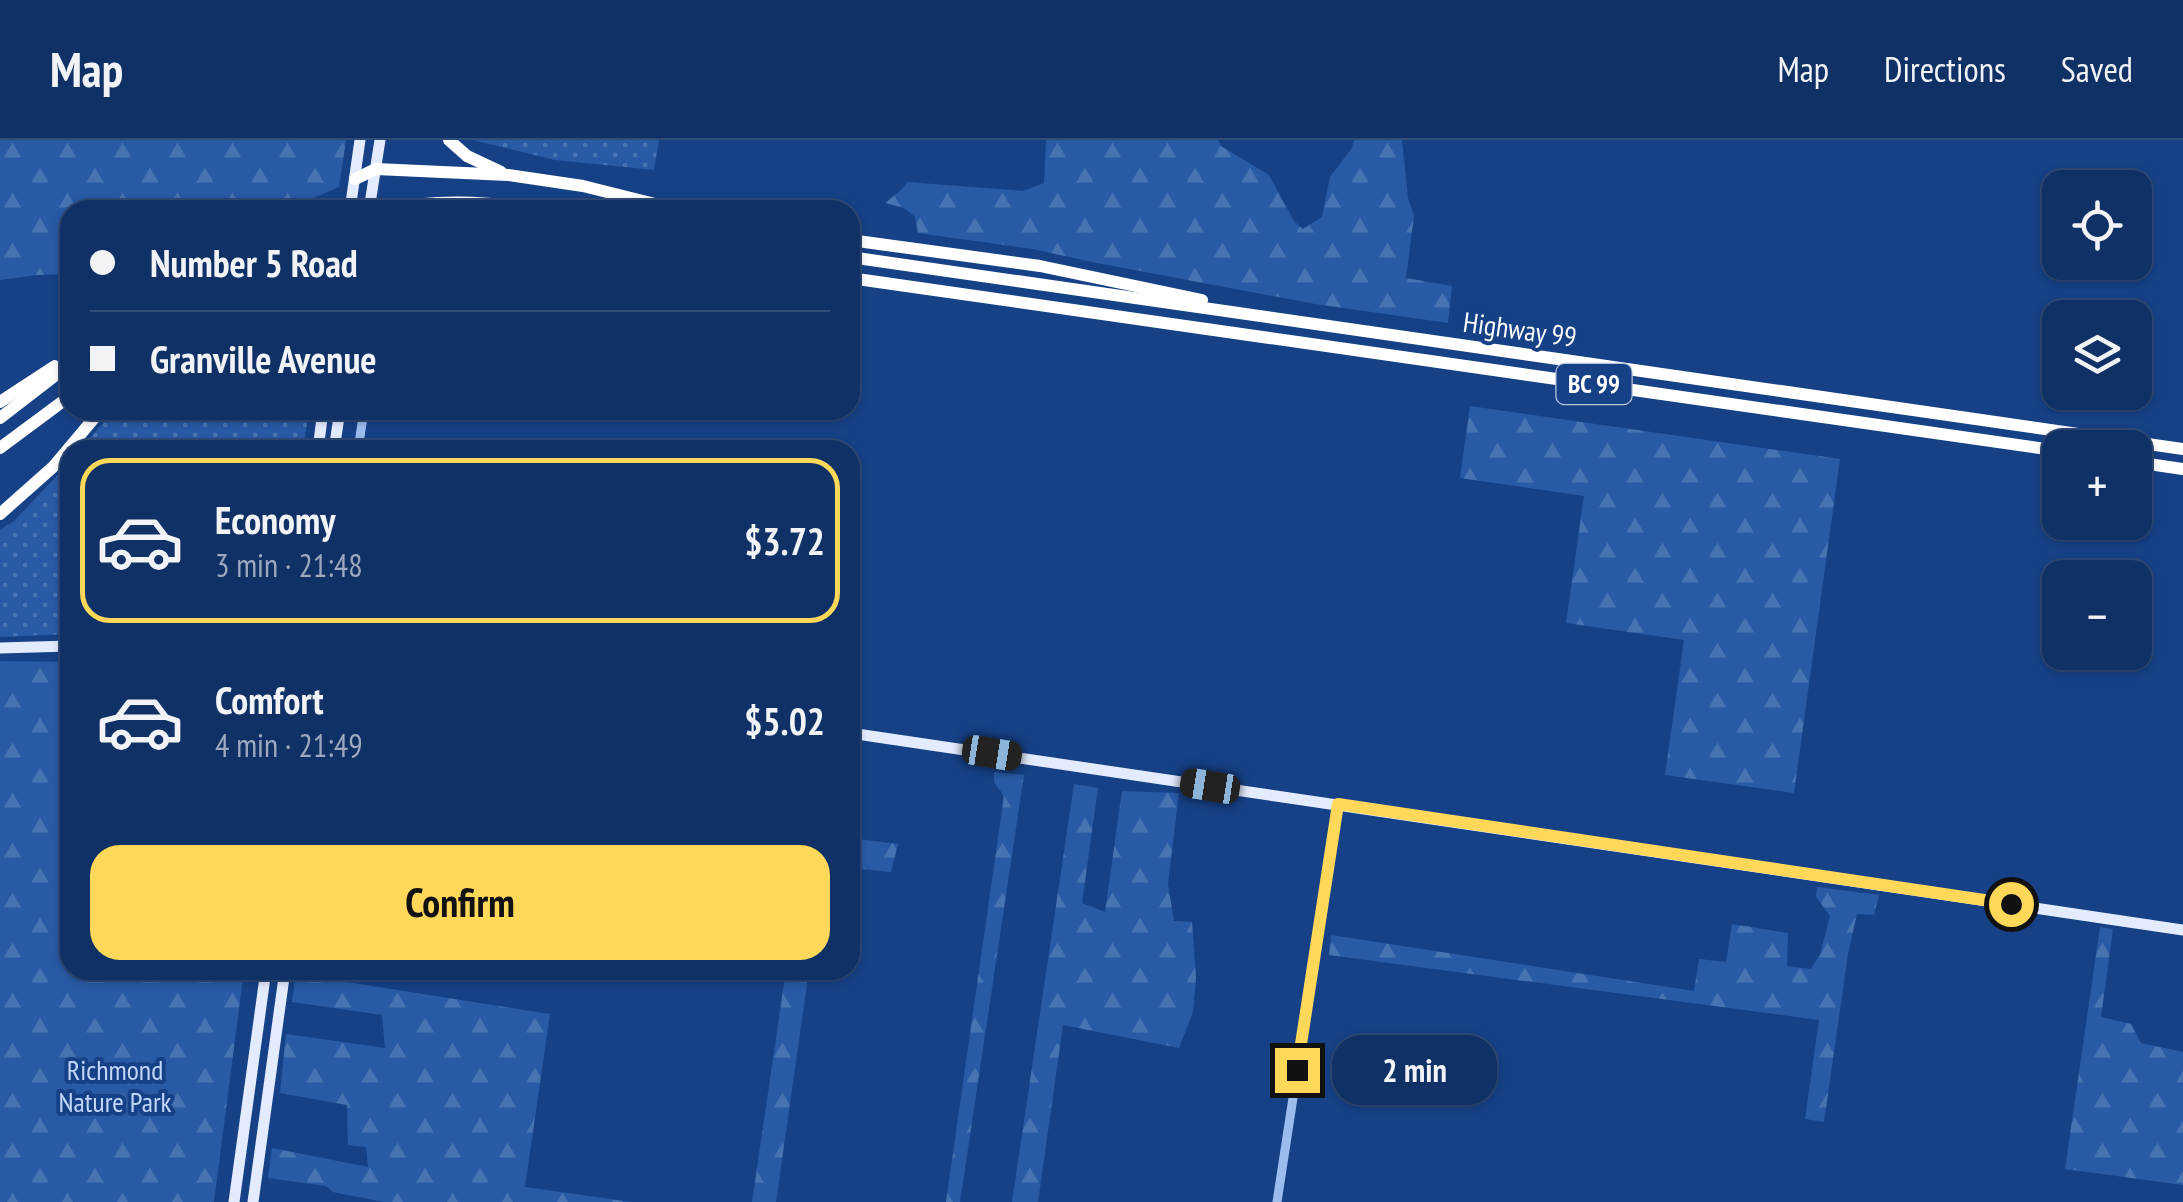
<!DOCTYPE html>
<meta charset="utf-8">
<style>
:root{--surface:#103165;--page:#1e3d6e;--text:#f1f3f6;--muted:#9ca9bf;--line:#304c79;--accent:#ffd759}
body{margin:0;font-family:"PT Sans Narrow",sans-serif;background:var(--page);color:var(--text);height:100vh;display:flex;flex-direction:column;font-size:38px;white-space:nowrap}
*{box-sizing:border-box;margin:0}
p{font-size:32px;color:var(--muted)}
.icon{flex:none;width:55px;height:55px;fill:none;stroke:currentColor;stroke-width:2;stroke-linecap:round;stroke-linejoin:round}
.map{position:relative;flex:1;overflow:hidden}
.details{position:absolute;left:60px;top:300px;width:800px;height:540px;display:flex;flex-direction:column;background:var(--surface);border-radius:30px;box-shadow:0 2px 8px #0004,0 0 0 2px var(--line)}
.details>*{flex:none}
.hud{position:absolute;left:60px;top:60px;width:800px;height:220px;border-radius:30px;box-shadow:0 2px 8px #0004,0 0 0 2px var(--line);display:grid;align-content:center;height:220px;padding:0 30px;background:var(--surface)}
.controls{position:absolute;left:2042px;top:30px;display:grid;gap:20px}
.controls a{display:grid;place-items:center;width:110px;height:110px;border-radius:20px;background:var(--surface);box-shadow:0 2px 8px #0004,0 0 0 2px var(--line);font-size:50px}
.end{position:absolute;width:45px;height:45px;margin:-22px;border:12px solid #ffd759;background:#111;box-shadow:0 0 0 5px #111}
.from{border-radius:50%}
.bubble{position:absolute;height:70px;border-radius:30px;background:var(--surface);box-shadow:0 2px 8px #0004,0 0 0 2px var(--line);font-size:32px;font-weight:700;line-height:70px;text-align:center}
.car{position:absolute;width:30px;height:60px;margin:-30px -15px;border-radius:12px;box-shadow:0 0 8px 2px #0007;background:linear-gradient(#222 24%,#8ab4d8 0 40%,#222 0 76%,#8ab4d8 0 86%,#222 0)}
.hud b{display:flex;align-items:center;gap:35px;height:95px;font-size:38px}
.hud b+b{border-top:2px solid var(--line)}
.hud i{width:25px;height:25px;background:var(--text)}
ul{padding:18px 0 0;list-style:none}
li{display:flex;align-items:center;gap:30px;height:165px;margin:0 20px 15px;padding:0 10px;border:5px solid transparent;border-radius:30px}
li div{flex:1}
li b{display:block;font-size:38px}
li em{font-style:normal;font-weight:700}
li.current{border-color:var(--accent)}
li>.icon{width:90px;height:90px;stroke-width:1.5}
.cta{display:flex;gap:20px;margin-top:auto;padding:20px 30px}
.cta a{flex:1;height:115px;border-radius:30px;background:var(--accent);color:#111;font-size:40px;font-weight:700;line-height:115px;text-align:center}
header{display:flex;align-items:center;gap:60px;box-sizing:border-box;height:140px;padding:0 50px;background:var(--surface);border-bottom:2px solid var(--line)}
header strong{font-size:48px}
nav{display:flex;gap:55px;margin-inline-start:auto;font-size:35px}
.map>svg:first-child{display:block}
</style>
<header>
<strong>Map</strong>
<nav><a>Map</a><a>Directions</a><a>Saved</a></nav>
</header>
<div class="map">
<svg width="2183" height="1062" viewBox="0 0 2183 1062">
<defs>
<pattern id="grass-dots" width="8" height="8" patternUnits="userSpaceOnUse" patternTransform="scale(2.5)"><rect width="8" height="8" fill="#285aa6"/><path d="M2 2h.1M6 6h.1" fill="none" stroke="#4873b3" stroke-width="1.8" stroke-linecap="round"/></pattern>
<pattern id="forest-firs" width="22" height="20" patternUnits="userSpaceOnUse" patternTransform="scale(2.5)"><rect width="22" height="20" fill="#285aa6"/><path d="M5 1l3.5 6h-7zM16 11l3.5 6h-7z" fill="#4873b3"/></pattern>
</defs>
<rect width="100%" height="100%" fill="#164187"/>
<g fill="url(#grass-dots)">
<polygon points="473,0 659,0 654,30 555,20"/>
<polygon points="114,270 309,270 303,310 80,310"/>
<polygon points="70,322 70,494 0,497 0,390 14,381"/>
</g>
<g fill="url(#forest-firs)">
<polygon points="0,0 346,0 339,47 285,70 70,70 70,134 37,135 0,140"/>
<polygon points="1046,0 1218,0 1221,6 1269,35 1294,81 1303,89 1322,77 1330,37 1352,8 1354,0 1402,0 1408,58 1414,76 1406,138 1452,146 1448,183 1315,164 1092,122 1033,109 918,93 915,77 904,68 885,63 902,49 907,42 1023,51 1044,43"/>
<polygon points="1470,266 1840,319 1794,653 1665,635 1684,500 1566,483 1584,356 1460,338"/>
<polygon points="0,521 70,522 70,830 244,830 214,1062 0,1062"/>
<polygon points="994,632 1024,635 960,1062 946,1062 1004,656 994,642"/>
<polygon points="1074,644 1098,648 1082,763 1105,772 1122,651 1179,653 1168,744 1174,781 1192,782 1196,838 1193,872 1179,908 1063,885 1038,1062 1012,1062"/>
<polygon points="850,698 898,704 891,732 850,728"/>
<polygon points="1817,747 1879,755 1874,775 1857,774 1848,814 1824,982 1805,979 1819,880 1329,815 1331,795 1694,851 1699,819 1726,822 1732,784 1788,793 1787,826 1811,829 1820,814 1830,776 1816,757"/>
<polygon points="2100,787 2113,789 2101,877 2131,884 2141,903 2183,912 2183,1045 2065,1029"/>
<polygon points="786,830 809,830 776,1062 752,1062"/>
<polygon points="296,834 550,874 525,1047 631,1062 383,1062 333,1052 326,1046 268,1038 272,1008 368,1027 366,1007 348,1005 347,965 280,953 286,894 385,908 382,875 292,862"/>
</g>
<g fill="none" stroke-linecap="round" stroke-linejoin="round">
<g stroke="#9bbdee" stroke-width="9">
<polyline points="358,310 364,270"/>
<polyline points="1277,1062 1338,665"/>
</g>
<g stroke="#e3ecff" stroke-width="11">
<polyline points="350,70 360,0"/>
<polyline points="369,70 380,0"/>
<polyline points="318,310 323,270"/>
<polyline points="334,310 340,270"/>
<polyline points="0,508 70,506"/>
<polyline points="850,593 2183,790"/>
<polyline points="234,1062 266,830"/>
<polyline points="253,1062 285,830"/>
</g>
<g stroke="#fff" stroke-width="12">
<polyline points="449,0 467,16 501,32"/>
<polyline points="355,39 376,29 508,35 583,46 679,70"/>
<path d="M379,70c57,-11 106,-9 163,0"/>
<polyline points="850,100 1040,126 1202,160"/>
<polyline points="850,117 2183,309"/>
<polyline points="850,138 2060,311"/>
<polyline points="0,262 55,226"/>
<polyline points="0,278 70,224"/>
<polyline points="0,308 70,256"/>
<polyline points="2135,322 2183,329"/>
<polyline points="0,374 53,327 101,270"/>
</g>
</g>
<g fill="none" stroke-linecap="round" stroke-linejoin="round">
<polyline stroke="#ffd759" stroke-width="12" points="1297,930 1338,664 2011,764"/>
</g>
<g text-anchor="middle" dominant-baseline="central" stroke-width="8" stroke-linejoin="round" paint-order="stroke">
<rect fill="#164187" stroke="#b9c6db" stroke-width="2.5" x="1556.5" y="224" width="75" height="40" rx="8"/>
<g font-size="25" font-weight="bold" fill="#fff">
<text x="1594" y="244">BC 99</text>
</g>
<g font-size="28" fill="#fff" stroke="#164187">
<text transform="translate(1520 189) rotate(8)">Highway 99</text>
</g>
<g font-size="28" fill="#c1d8fa" stroke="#164187">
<text x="115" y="929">Richmond<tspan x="115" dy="32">Nature Park</tspan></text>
</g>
</g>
</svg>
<div class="controls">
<a><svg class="icon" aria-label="locate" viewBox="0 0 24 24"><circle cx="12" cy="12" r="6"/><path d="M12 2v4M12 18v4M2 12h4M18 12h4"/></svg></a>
<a><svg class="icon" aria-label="layers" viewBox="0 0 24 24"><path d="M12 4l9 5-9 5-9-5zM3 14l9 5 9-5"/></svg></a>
<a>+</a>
<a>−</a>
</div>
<i class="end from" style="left:2011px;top:764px"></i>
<i class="end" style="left:1297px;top:930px"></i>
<div class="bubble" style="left:1332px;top:895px;width:165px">2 min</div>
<i class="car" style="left:992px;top:613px;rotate:99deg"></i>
<i class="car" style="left:1210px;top:646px;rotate:279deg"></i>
<div class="hud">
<b><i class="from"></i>Number 5 Road</b>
<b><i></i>Granville Avenue</b>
</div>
<section class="details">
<ul>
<li class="current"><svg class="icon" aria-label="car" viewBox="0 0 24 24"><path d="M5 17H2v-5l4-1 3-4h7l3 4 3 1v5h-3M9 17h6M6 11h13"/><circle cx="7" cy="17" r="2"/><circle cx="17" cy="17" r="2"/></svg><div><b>Economy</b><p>3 min · 21:48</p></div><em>$3.72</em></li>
<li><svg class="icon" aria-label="car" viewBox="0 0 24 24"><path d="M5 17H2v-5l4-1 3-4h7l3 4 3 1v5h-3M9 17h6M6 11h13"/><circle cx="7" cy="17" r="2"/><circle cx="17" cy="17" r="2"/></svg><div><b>Comfort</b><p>4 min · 21:49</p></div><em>$5.02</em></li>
</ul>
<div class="cta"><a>Confirm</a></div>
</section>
</div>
